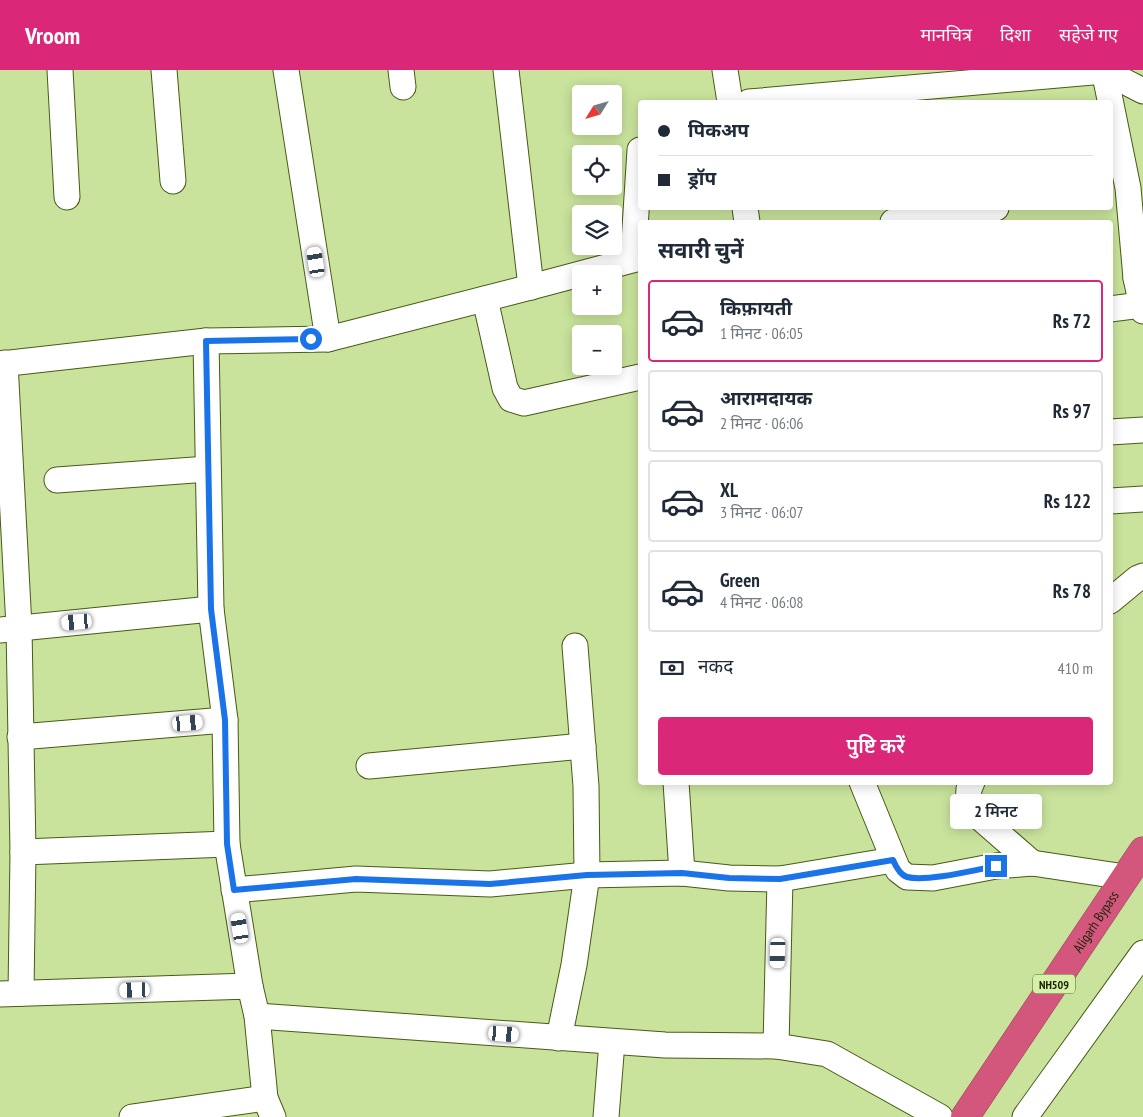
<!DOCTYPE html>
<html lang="hi">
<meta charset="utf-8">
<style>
:root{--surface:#fff;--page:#f2f2f3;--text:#1f2937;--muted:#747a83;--line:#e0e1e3;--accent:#db2777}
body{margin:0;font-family:"PT Sans Narrow","Noto Sans Devanagari",sans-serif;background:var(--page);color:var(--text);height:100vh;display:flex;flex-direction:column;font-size:19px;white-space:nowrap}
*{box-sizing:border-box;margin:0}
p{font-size:16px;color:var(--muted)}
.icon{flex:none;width:28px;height:28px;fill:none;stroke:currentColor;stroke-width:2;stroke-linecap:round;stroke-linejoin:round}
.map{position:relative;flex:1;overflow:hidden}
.drawer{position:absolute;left:638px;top:150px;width:475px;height:565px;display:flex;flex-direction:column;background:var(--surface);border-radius:5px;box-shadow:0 2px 12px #0003}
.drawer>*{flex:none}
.hud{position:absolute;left:638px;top:30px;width:475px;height:110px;border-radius:5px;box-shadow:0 2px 12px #0003;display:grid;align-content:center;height:110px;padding:0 20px;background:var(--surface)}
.needle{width:32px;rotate:233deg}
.controls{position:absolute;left:572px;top:15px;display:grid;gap:10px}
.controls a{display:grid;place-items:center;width:50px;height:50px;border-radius:5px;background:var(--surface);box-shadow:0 2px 12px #0003;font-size:25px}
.end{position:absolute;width:22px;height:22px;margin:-11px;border:6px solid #1a73e8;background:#fff;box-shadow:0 0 0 2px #fff}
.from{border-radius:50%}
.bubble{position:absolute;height:35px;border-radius:5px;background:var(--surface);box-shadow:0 2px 12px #0003;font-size:16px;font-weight:600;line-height:35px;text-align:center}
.car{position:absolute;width:15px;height:30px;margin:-15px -8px;border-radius:6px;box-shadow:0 0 4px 1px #0007;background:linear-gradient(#fff 24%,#345 0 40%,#fff 0 76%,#345 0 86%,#fff 0)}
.hud b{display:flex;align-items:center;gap:18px;height:48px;font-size:19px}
.hud b+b{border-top:1px solid var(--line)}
.hud i{width:12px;height:12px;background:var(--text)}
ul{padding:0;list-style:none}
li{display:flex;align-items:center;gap:15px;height:82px;margin:0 10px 8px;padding:0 10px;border:2px solid var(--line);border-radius:5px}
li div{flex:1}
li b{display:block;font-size:19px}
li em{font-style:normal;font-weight:600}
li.current{border-color:var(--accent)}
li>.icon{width:45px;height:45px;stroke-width:1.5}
h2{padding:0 20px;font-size:22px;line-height:60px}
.pay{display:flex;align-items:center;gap:12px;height:55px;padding:0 20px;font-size:19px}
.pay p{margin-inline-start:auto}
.button{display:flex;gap:10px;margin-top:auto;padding:10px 20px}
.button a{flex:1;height:58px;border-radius:5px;background:var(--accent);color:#fff;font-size:20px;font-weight:600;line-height:58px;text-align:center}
header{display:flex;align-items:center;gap:30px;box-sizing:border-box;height:70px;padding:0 25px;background:var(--accent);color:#fff}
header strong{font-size:24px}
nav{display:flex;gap:28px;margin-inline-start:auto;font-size:18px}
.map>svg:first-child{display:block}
</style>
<header>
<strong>Vroom</strong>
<nav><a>मानचित्र</a><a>दिशा</a><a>सहेजे गए</a></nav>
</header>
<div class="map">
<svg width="1143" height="1047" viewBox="0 0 1143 1047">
<rect width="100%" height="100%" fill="#c9e39c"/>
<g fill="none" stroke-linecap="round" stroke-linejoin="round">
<defs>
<g id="street">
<polyline points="60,0 67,127"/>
<polyline points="164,0 173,111"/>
<polyline points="286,0 328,269"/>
<polyline points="401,0 403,17"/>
<polyline points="506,0 531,217"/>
<polyline points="725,0 730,32"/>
<polyline points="1104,0 1128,118 1136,208"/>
<polyline points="749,32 1104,1 1143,21"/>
<polyline points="745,138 747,152"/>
<polyline points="893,152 996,138"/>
<polyline points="633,189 640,80"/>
<polyline points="1143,198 1136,208 1143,241"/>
<polyline points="485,229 505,318 511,329 524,333 640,307"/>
<polyline points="1110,239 1141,235"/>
<polyline points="206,271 211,539 225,650 227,774 250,916"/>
<polyline points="5,293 19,557 23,782 21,923"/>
<polyline points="0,294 206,271 328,269 531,217 640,188"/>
<polyline points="1110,362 1143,360"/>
<polyline points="57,410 208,399"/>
<polyline points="1110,431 1143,429"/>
<polyline points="1110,531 1138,508 1143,506"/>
<polyline points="0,560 211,539"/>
<polyline points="20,667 225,650"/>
<polyline points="369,696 583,676"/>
<polyline points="676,712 682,803"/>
<polyline points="862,712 898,800 907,807 933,808 996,796 1032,793 1125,807"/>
<polyline points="972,712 969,719 968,733 977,745 1032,793"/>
<polyline points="23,782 227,774"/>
<polyline points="234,820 356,809 490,814 587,805 682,803 729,808 780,809 893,790"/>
<polyline points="0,924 250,916 257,946 265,1028 273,1047"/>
<polyline points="257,946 665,975 776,976 827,984 940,1047"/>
<polyline points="559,968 574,895 587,805 586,716 575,576"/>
<polyline points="776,976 780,809"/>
<polyline points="132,1047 265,1028"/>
<polyline points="606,1047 612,972"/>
<polyline points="1025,1047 1143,883"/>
</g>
<g id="highway">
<path id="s1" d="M965,1047l178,-266"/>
</g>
</defs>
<use href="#street" stroke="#475b15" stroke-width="27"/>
<use href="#highway" stroke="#924453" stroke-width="29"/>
<use href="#street" stroke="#fff" stroke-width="25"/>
<use href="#highway" stroke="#d3577c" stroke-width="28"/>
</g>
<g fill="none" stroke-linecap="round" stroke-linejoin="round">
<path stroke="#1a73e8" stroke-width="6" d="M311,269l-105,2 5,268 14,111 2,124 7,46 122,-11 134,5 97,-9 95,-2 47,5 51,1 113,-19c3,7 7,15 14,17 19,5 68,-7 89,-11"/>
</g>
<g text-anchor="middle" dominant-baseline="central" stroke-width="5" stroke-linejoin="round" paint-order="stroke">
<rect fill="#d6f0a8" stroke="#526037" stroke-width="1" x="1033" y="904.5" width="42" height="19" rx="4"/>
<g font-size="12" font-weight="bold" fill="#192206">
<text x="1054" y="914">NH509</text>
</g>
<g font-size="14" fill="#192206" stroke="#d6f0a8">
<text stroke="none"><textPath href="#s1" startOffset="235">Aligarh Bypass</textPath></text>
</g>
</g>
</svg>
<div class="controls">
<a><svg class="needle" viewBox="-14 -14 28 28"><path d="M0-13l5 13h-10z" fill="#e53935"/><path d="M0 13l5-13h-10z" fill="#747a83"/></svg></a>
<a><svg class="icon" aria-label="locate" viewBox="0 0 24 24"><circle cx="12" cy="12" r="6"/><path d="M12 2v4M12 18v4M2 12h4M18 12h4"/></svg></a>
<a><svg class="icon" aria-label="layers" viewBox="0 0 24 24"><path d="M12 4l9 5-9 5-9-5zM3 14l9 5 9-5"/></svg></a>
<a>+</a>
<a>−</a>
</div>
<i class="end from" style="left:311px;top:269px"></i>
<i class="end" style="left:996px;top:796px"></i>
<div class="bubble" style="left:950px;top:724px;width:92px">2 मिनट</div>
<i class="car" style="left:316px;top:192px;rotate:351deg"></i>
<i class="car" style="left:77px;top:552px;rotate:265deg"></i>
<i class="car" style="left:188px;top:653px;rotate:85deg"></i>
<i class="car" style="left:240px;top:858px;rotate:351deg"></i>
<i class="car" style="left:778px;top:883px;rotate:182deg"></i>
<i class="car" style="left:135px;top:920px;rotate:268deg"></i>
<i class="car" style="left:504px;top:964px;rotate:94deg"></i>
<div class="hud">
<b><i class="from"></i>पिकअप</b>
<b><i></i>ड्रॉप</b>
</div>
<section class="drawer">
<h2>सवारी चुनें</h2>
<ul>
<li class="current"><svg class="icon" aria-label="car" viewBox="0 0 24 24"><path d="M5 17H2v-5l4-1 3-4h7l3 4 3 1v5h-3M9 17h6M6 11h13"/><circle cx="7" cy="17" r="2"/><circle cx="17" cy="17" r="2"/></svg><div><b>किफ़ायती</b><p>1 मिनट · 06:05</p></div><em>Rs 72</em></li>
<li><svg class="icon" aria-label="car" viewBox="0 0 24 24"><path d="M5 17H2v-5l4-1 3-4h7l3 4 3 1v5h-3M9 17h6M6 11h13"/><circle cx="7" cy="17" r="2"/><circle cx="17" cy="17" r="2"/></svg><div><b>आरामदायक</b><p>2 मिनट · 06:06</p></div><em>Rs 97</em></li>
<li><svg class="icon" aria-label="car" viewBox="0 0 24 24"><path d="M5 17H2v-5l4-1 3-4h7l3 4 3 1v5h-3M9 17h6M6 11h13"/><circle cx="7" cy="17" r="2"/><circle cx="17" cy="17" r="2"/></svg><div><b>XL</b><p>3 मिनट · 06:07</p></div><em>Rs 122</em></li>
<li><svg class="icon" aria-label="car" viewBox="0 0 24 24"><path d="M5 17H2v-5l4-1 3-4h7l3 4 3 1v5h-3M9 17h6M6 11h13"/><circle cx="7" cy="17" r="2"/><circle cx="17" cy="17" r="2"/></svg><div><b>Green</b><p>4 मिनट · 06:08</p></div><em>Rs 78</em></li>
</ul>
<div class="pay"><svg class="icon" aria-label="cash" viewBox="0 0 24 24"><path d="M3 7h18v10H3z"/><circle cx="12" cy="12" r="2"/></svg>नकद<p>410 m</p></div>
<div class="button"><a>पुष्टि करें</a></div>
</section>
</div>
